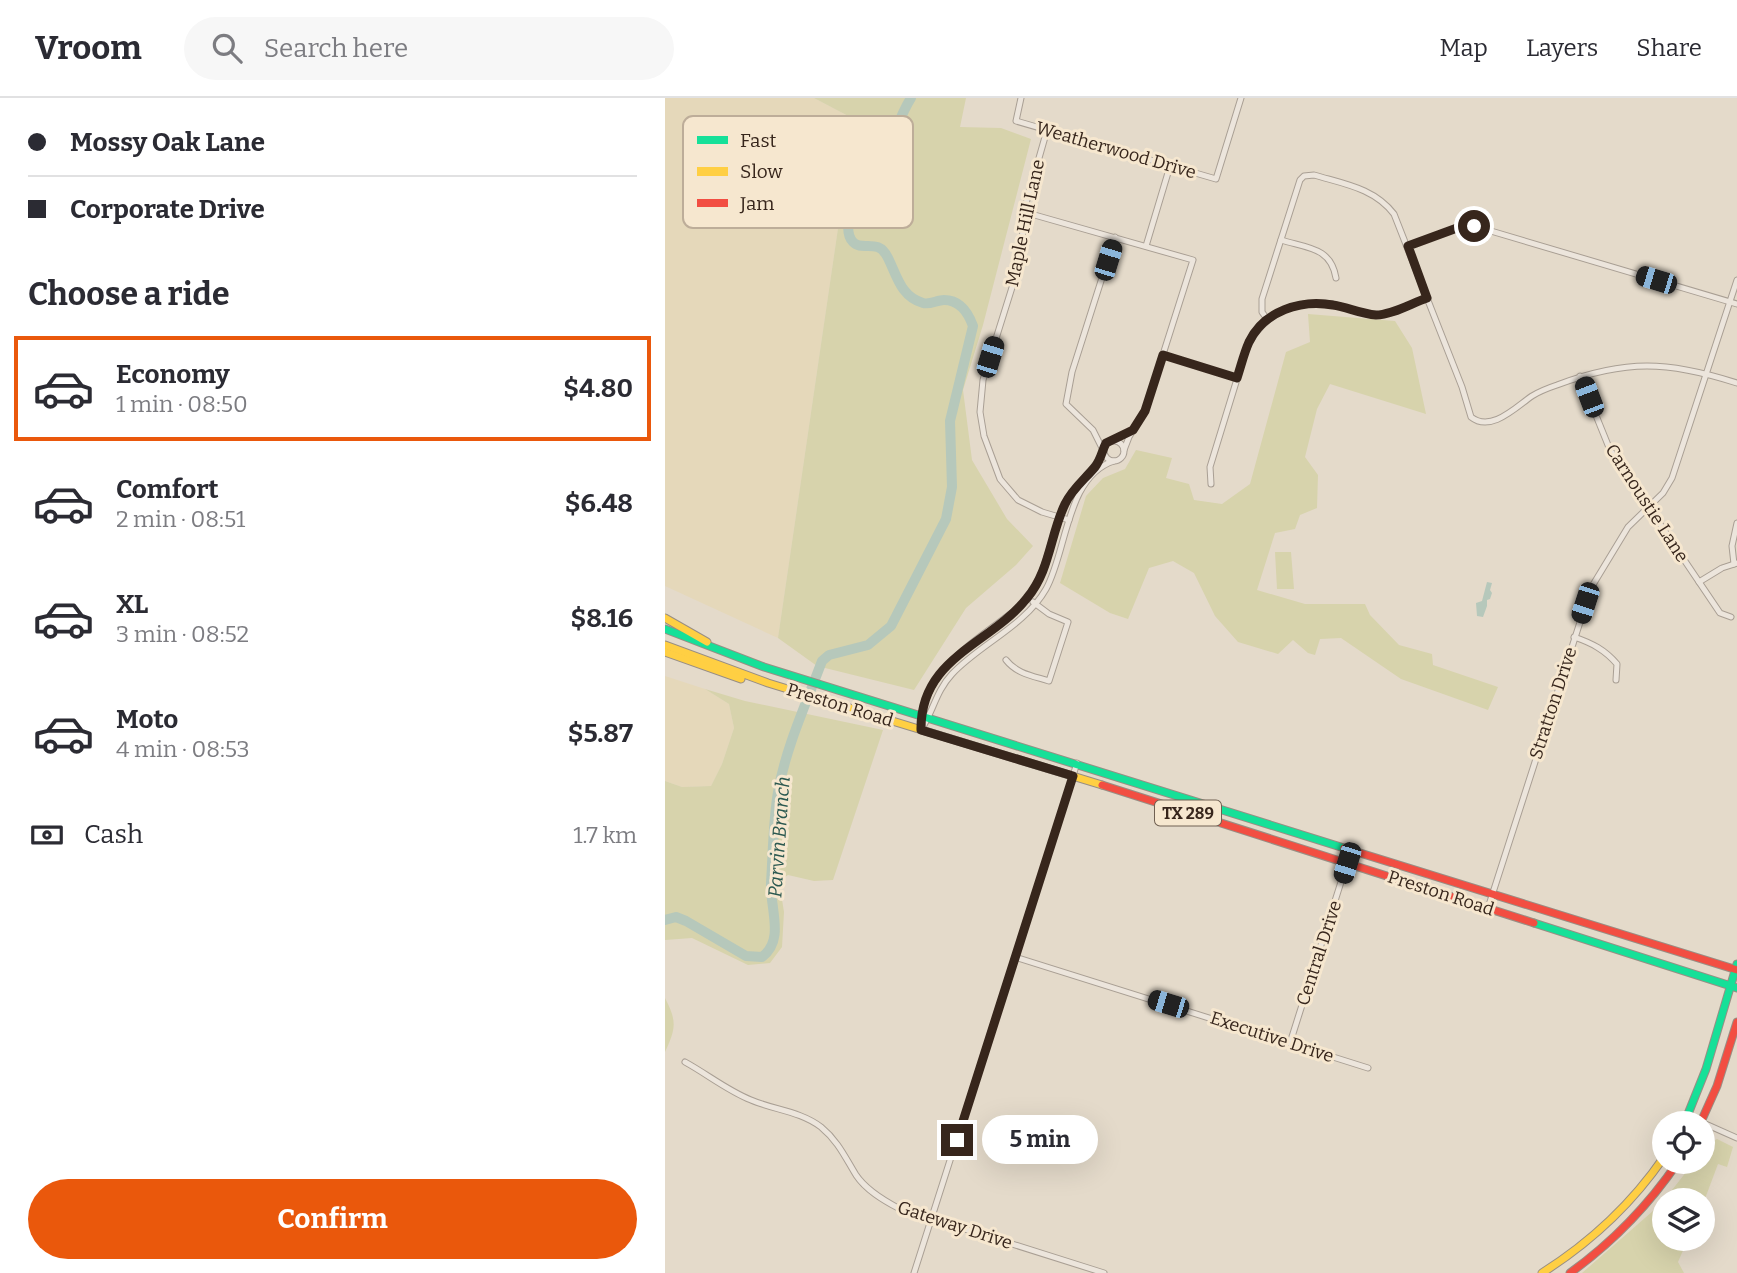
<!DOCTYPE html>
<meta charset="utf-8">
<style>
:root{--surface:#fff;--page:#f7f7f7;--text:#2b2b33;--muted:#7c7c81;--line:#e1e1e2;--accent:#ea580c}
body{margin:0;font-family:Bitter,serif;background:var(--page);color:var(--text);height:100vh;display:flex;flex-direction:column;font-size:26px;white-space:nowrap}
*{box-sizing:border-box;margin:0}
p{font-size:23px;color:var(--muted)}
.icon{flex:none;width:38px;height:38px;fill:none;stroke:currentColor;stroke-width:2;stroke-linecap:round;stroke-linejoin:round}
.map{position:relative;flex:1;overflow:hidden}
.drawer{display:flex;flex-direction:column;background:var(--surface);width:665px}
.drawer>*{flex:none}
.guide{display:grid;align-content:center;height:154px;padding:0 28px;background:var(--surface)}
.buttons{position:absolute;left:987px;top:1013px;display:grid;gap:14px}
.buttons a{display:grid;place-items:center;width:63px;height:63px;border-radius:50%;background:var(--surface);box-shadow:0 7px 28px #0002;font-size:35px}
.end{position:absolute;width:32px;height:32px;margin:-16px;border:9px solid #37261c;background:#fff;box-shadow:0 0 0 4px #fff}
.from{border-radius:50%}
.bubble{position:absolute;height:49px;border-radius:24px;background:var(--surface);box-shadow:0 7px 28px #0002;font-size:23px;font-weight:700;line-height:49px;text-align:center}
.car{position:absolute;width:21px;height:42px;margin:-21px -10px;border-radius:9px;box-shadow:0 0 5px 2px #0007;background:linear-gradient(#222 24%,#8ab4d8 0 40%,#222 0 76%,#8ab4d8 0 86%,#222 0)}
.guide b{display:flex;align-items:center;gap:24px;height:66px;font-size:26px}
.guide b+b{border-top:2px solid var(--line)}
.guide i{width:18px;height:18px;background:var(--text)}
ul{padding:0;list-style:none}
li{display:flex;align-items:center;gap:21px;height:105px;margin:0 14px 10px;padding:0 14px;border:4px solid transparent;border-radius:0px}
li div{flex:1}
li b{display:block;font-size:26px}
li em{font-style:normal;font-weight:700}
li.selected{border-color:var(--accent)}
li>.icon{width:63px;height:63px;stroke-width:1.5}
h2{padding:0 28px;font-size:32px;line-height:84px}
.pay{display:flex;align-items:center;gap:18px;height:77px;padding:0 28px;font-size:26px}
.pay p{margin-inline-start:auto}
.action{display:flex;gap:14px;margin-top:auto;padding:14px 28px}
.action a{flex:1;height:80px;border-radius:42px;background:var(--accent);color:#fff;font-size:28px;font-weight:700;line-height:80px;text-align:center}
header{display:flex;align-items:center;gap:42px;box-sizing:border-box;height:98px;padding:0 35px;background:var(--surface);border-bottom:2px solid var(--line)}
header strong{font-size:33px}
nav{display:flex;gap:38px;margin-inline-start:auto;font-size:24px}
.search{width:490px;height:63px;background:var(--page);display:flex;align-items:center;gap:18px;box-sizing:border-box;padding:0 24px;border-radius:38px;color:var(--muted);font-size:26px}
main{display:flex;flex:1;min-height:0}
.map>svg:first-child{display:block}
</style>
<header>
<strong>Vroom</strong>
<div class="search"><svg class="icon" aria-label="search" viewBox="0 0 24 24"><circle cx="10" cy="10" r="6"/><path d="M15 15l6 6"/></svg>Search here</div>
<nav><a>Map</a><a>Layers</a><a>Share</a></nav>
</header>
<main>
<section class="drawer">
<div class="guide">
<b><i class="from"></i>Mossy Oak Lane</b>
<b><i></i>Corporate Drive</b>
</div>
<h2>Choose a ride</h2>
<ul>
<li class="selected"><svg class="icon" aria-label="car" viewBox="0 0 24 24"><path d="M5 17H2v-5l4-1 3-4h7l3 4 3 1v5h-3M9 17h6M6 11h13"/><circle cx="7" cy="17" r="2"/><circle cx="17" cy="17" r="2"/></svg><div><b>Economy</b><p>1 min · 08:50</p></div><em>$4.80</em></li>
<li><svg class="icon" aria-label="car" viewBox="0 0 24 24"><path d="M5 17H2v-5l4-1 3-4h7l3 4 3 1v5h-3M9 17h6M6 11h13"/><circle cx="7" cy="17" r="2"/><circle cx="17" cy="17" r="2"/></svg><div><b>Comfort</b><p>2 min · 08:51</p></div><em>$6.48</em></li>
<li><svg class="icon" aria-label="car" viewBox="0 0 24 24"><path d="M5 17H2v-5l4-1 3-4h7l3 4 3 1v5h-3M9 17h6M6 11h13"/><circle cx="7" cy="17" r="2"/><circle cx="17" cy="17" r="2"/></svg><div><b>XL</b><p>3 min · 08:52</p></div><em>$8.16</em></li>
<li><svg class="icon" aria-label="car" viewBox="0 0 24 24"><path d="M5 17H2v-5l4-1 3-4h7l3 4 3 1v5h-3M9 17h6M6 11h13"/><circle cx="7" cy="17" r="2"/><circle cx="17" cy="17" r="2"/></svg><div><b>Moto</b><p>4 min · 08:53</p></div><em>$5.87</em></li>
</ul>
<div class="pay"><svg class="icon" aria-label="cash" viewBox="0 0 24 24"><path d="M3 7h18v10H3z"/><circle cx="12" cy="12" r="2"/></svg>Cash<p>1.7 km</p></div>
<div class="action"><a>Confirm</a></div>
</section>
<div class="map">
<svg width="1072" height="1175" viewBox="0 0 1072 1175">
<rect width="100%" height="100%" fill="#e4daca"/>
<g fill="#e5d8ba">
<polygon points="0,0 149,0 189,21 113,540 0,488"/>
<polygon points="0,578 40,591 64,606 69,630 57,666 46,688 17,689 0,683"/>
</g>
<g fill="#d7d3ac">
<polygon points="149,0 301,0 295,29 336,30 366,41 318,227 298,292 307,362 342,421 368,448 351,467 301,510 249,592 152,568 113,540 189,21"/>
<polygon points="643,216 730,223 747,250 761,316 665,286 652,311 640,359 653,377 652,410 635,417 630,431 610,435 592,492 640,506 700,506 705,517 734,547 767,556 768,567 833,589 823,612 736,581 676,540 655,541 650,557 643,555 628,542 613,556 573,544 550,518 529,475 508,463 484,470 463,521 445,515 395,485 421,398 438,380 460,371 471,352 507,360 501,380 524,386 529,402 557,406 585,386 621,254 645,244"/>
<polygon points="610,454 626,454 629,491 612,491"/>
<polygon points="40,591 80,603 218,632 168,782 149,783 123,777 114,783 119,814 117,849 105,865 83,867 27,840 0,842 0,683 17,689 46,688 57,666 69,630 64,606"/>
<path d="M0,900c12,23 11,30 0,54z"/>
<polygon points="1052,1041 1068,1049 1062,1069 1053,1066 1038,1106 1038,1102 999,1102 999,1141 1023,1141 1013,1164 1019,1175 917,1175 996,1106 1029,1064 1038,1064 1038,1048 1041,1042 1047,1044"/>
</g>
<polygon fill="#b6c8bb" points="822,484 827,485 825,492 827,495 825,501 822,502 822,508 818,519 812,518 811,505 817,503"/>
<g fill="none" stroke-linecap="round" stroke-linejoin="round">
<path stroke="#b6c8bb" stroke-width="10" d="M0,822l11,-3 10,4 60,35 16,1c23,-17 8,-48 9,-74 2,-30 2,-61 7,-91 8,-45 28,-88 44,-131l7,-6 39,-10 23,-19 55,-107 6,-32 -2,-66 23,-95c-5,-14 -13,-26 -29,-26 -7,0 -14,5 -21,3 -22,-6 -26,-27 -35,-45 -10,-21 -26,-6 -35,-16 -19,-21 24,-72 33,-91 10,-18 14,-36 25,-53"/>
<defs>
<g id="street">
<polyline points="356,0 351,23 551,81 576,0"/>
<polyline points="382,32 360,109 355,164 318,282 315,314 319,338 335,381 353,402 377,414 404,422"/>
<polyline points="359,114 528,162 480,313 464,339 459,352"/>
<path d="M616,142c26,8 50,7 55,38"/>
<polyline points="481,148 505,68"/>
<polyline points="743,148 792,130 809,128 1072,206"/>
<path d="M602,221l-5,-7v-13l38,-119 4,-4 10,-1c30,9 60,13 80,39l68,173 9,30c20,16 45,-10 61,-21 8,-5 16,-8 25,-11 69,-26 111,-24 180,-2"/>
<polyline points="498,257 572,280"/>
<polyline points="915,278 945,352 1055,515 1066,519"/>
<circle cx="449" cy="353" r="10"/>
<polyline points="438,352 428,332 401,306 407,274 450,139"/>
<path d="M546,386l-1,-17 35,-114c13,-36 49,-55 87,-49 15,3 29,10 43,11 17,1 37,-12 53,-17"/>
<polyline points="1069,466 1067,448 1072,425"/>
<polyline points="1034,484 1057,470 1072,465"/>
<path d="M909,539c18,6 31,13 43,27l-1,16"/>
<path d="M341,562c11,14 27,16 43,21l19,-59 -19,-8 -16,-12"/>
<path d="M256,631c-1,-61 61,-91 102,-125 25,-29 26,-66 42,-100 9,-20 29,-32 38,-52"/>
<path d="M256,632c12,-18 15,-39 31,-56 28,-30 73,-48 94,-85 21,-37 20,-113 68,-128"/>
<polyline points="823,810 926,490 963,429 998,395 1007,380 1072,182"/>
<polyline points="350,859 703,970"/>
<polyline points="625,945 682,765"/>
<path d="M20,964c22,12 43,29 66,38 23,10 49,11 70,27 17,14 24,30 35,48 10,15 27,25 42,33l206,65"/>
<polyline points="1036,1024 1072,1040"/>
<polyline points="249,1175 412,665"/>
</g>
<g id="fast">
<polyline points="0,531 99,569 679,750"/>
<polyline points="869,825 1072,890"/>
<polyline points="1019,1026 1041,971 1072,866"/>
</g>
<g id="slow">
<polyline points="0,520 42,544"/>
<polyline points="0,547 103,585 437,687"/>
<polyline points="0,554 76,581"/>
<path d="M877,1175c49,-31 89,-68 122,-116"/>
</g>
<g id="jam">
<polyline points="437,687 869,825"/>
<polyline points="679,750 1072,872"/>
<polyline points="1035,1026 1052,988 1072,924"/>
<path d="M905,1175c43,-31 78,-67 108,-111"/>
</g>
</defs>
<use href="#street" stroke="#a99f94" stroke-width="7"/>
<use href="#fast" stroke="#988e84" stroke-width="9"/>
<use href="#slow" stroke="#988e84" stroke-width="9"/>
<use href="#jam" stroke="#988e84" stroke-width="9"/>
<use href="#street" stroke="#ece5dc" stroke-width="5"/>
<use href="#fast" stroke="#16e098" stroke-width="7"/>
<use href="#slow" stroke="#ffcf43" stroke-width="7"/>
<use href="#jam" stroke="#f24e42" stroke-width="7"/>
</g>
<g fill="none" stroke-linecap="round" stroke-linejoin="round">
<path stroke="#37261c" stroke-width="9" d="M292,1042l116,-364 -152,-46c-1,-73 69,-85 106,-132 23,-27 23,-63 38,-94 7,-15 19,-24 30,-37 6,-8 7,-16 11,-24l27,-13 12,-19 18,-56 74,23c4,-12 7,-25 12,-36 15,-31 52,-43 84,-37 14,2 28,9 43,10 16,0 36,-12 51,-17l-19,-52 49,-18 17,-2"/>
</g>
<g text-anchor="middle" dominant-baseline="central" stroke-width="6" stroke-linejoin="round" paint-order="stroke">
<rect fill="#f6e7cf" stroke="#706052" stroke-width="2" x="490" y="702.5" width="66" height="25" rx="5"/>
<g font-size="16" font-weight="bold" fill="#37261c">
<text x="523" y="715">TX 289</text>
</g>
<g font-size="18" fill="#37261c" stroke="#f6e7cf">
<text transform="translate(451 52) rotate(16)">Weatherwood Drive</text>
<text transform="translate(360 125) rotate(-78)">Maple Hill Lane</text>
<text transform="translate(982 405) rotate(57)">Carnoustie Lane</text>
<text transform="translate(888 605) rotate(-72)">Stratton Drive</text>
<text transform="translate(175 607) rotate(17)">Preston Road</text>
<text transform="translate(776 795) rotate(18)">Preston Road</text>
<text transform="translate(654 855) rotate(-72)">Central Drive</text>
<text transform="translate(607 939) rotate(18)">Executive Drive</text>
<text transform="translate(290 1127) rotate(18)">Gateway Drive</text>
</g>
<g font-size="19" font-style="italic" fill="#2b5850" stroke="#f6e7cf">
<text transform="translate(114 739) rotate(-86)">Parvin Branch</text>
</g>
</g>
<rect x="18" y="18" width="230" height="112" rx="10" fill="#f6e7cf" stroke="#bdad99" stroke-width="2"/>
<rect x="32" y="38" width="31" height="8" fill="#16e098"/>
<rect x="32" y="69" width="31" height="9" fill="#ffcf43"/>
<rect x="32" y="101" width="31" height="8" fill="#f24e42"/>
<g font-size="19" fill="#37261c">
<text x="75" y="49">Fast</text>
<text x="75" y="80">Slow</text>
<text x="75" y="112">Jam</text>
</g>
</svg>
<div class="buttons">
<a><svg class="icon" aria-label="locate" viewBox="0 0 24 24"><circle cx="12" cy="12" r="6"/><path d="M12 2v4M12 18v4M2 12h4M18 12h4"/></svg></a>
<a><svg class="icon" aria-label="layers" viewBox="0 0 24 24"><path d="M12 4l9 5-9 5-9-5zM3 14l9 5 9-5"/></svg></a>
</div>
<i class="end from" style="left:809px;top:128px"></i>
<i class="end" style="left:292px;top:1042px"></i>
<div class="bubble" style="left:317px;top:1017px;width:116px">5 min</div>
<i class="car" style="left:443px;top:162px;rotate:17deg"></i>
<i class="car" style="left:991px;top:182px;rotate:287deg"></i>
<i class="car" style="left:325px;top:259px;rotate:17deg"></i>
<i class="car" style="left:924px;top:299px;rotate:339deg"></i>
<i class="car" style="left:920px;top:505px;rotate:198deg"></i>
<i class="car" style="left:682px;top:765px;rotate:197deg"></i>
<i class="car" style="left:503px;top:906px;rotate:287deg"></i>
</div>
</main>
